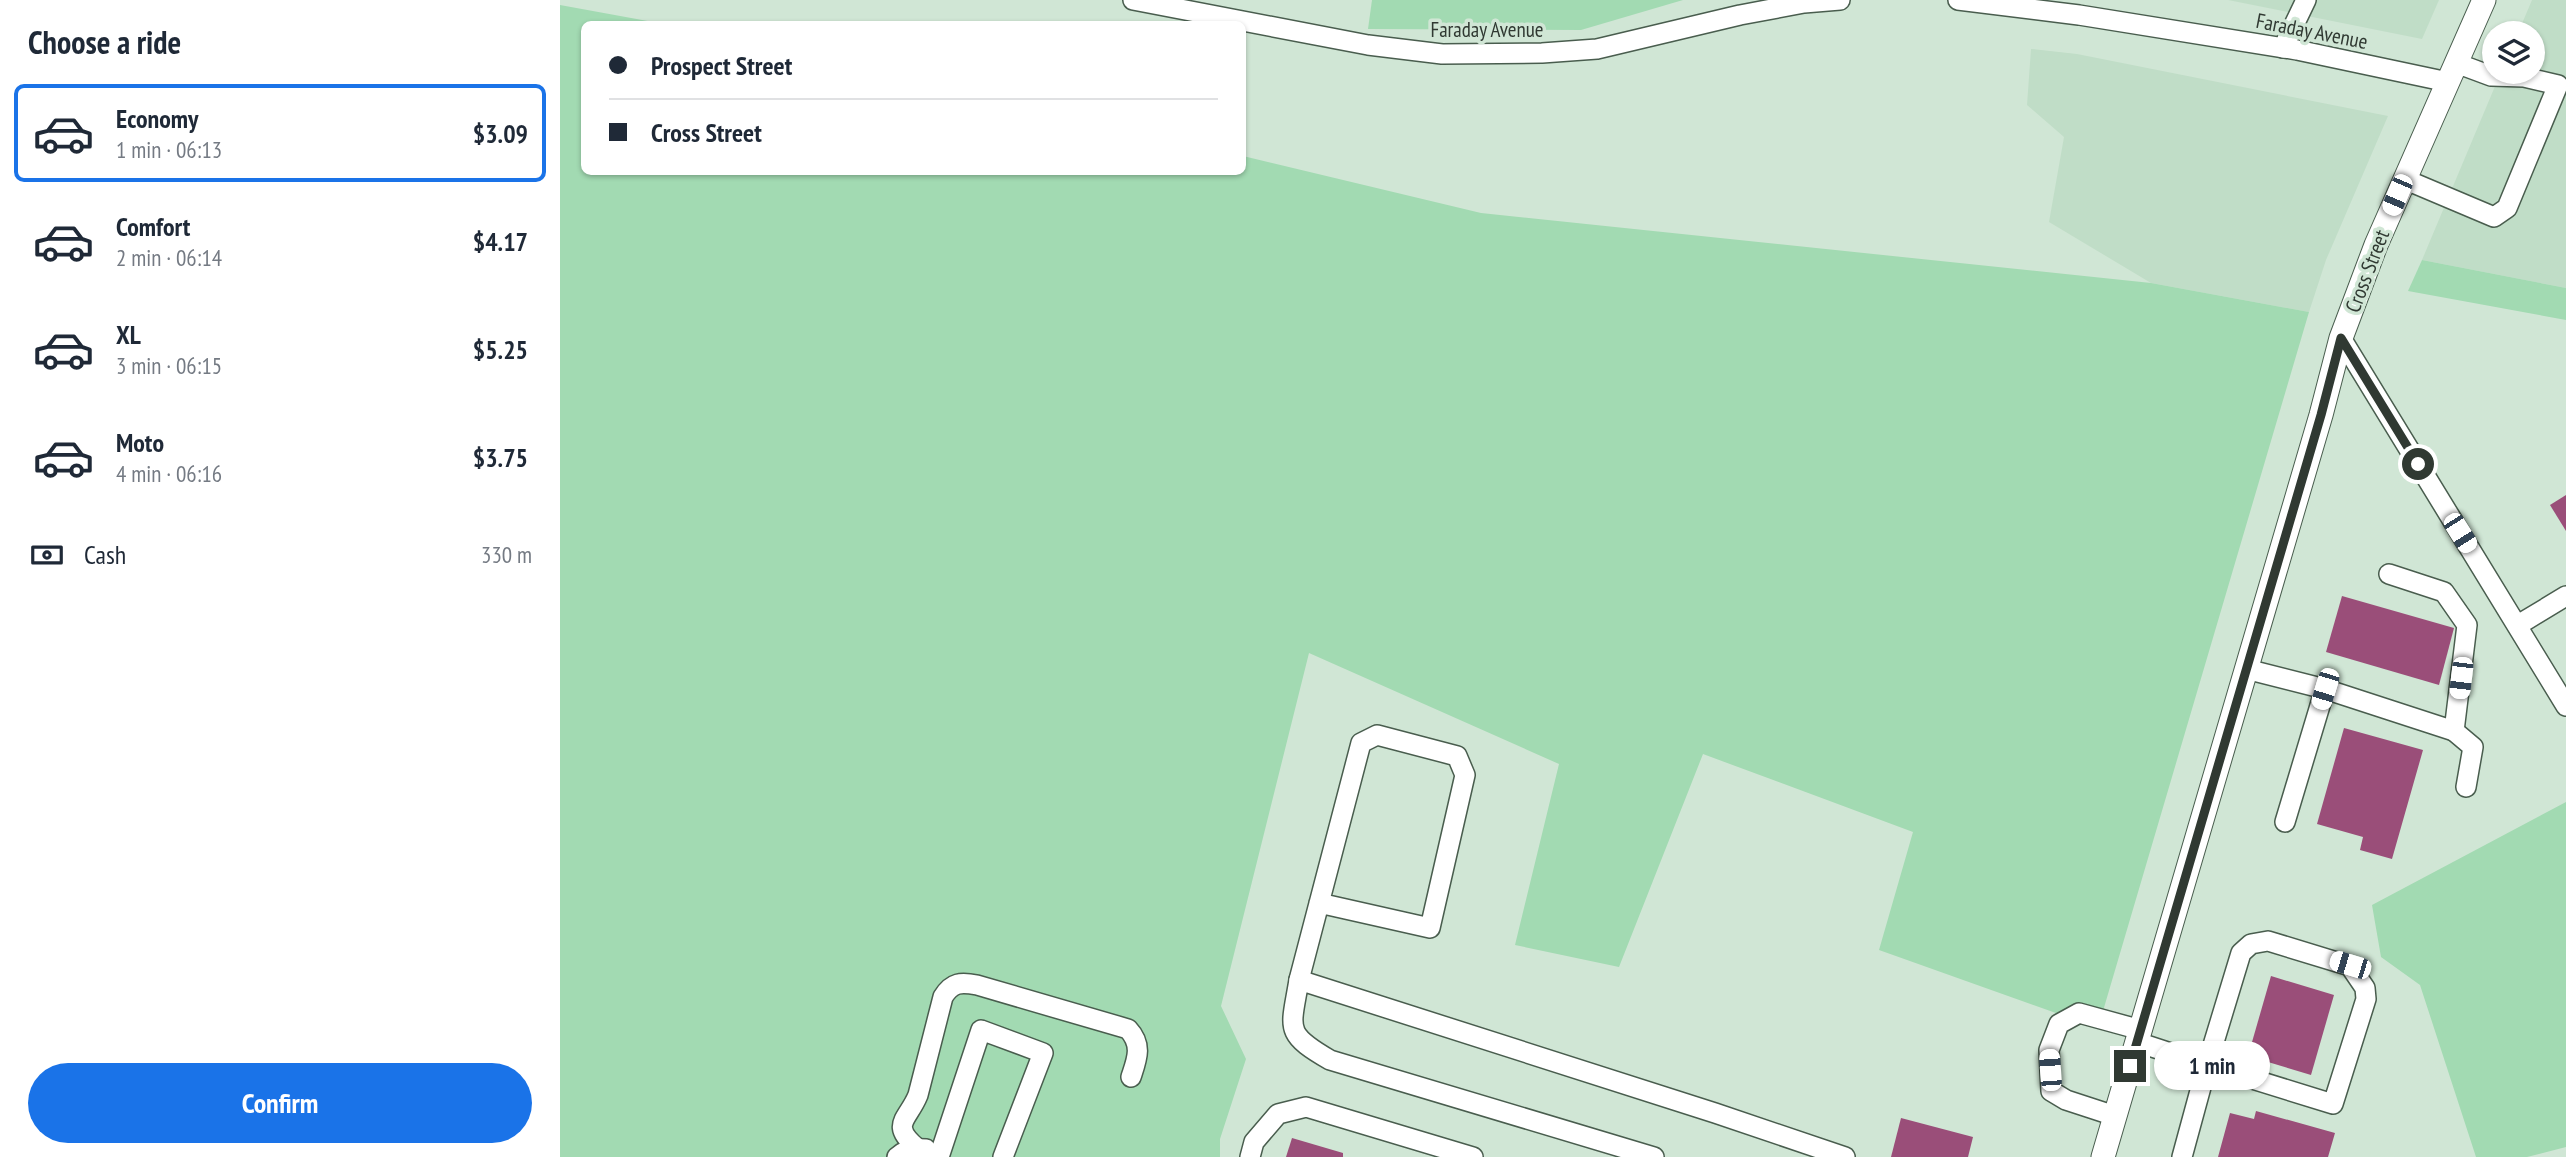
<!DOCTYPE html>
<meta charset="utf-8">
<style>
:root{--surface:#fff;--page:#f2f2f3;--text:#1f2937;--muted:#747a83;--line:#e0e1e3;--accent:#1a73e8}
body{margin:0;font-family:"PT Sans Narrow",sans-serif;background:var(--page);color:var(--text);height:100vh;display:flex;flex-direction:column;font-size:26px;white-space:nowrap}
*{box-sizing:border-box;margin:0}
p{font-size:23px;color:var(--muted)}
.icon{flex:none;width:38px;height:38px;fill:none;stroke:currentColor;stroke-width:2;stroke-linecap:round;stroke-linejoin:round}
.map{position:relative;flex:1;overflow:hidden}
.panel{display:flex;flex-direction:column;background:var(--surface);width:560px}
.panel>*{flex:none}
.hud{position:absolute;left:21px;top:21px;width:665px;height:154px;border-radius:10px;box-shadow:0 2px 5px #0004;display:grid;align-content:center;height:154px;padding:0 28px;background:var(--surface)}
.controls{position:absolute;left:1922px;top:21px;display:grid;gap:14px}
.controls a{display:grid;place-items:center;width:63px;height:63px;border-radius:50%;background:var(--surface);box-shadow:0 2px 5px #0004;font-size:35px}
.end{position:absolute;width:32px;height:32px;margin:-16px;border:9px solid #303932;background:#fff;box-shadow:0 0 0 4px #fff}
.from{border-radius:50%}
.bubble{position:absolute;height:49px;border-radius:24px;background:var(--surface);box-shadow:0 2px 5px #0004;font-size:23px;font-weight:600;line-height:49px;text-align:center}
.car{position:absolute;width:21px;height:42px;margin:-21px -10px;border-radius:9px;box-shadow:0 0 5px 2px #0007;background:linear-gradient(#fff 24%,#345 0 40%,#fff 0 76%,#345 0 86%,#fff 0)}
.hud b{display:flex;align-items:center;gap:24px;height:66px;font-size:26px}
.hud b+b{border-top:2px solid var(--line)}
.hud i{width:18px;height:18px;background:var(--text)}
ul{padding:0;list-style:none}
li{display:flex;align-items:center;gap:21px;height:98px;margin:0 14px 10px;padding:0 14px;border:4px solid transparent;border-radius:10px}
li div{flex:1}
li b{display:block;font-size:26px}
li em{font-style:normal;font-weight:600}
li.active{border-color:var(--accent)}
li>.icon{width:63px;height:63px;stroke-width:1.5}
h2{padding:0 28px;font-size:32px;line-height:84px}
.pay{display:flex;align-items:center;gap:18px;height:77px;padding:0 28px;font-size:26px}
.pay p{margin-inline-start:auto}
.cta{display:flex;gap:14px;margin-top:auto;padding:14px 28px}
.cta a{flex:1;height:80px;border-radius:42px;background:var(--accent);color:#fff;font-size:28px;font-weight:600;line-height:80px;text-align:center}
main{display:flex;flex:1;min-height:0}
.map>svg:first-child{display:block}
</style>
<main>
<section class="panel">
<h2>Choose a ride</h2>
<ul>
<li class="active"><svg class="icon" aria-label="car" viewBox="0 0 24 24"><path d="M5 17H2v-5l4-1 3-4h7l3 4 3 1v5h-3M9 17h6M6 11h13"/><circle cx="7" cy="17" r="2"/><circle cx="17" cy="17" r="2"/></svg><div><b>Economy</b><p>1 min · 06:13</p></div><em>$3.09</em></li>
<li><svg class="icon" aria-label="car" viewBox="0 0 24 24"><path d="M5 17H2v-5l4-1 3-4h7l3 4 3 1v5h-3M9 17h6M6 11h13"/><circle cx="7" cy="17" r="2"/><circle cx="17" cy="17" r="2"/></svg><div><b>Comfort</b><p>2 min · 06:14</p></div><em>$4.17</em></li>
<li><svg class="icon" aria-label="car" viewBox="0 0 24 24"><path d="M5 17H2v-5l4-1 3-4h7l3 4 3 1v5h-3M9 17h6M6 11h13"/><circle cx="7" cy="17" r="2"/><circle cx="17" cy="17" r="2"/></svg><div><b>XL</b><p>3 min · 06:15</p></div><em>$5.25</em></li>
<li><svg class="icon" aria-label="car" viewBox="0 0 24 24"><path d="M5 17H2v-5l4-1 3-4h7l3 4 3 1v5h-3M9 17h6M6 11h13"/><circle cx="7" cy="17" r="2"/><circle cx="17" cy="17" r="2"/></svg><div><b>Moto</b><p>4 min · 06:16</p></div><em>$3.75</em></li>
</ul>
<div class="pay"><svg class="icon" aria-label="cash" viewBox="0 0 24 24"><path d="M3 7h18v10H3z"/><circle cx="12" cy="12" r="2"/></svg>Cash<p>330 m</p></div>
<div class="cta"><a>Confirm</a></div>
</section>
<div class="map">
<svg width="2006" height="1157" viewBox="0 0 2006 1157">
<rect width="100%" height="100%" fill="#d0e6d5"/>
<g fill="#c0ddc7">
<polygon points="1668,0 1879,0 1862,39"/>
<polygon points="1972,0 2006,0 2006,288 1862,260 1941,72 1972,72 1972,33 1958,33"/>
<polygon points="1471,49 1517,54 1828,116 1766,260 1749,312 1591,283 1489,222 1504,137 1467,105"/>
</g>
<g fill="#a2dab2">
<polygon points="812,0 1123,0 1021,30 808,29"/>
<polygon points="0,5 104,24 24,24 24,172 682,172 683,156 921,213 1591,283 1749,312 1538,1028 1319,950 1353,832 1143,754 1059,967 955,945 999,764 749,653 661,1006 686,1059 660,1139 660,1157 0,1157"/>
<polygon points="1862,260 2006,288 2006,320 1848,291"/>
<polygon points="2006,802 2006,1147 1967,1157 1916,1157 1860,985 1821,957 1812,905"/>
</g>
<g fill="#9a4e79">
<polygon points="2006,495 2006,531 1990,505"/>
<polygon points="1782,596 1894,628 1879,685 1766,652"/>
<polygon points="1784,728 1863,750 1832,859 1800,850 1803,837 1757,824"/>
<polygon points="1711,976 1774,995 1751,1075 1688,1056"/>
<polygon points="1696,1111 1775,1133 1768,1157 1658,1157 1670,1113 1694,1119"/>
<polygon points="1341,1118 1413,1137 1408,1157 1331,1157"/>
<polygon points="732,1138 783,1153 783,1157 726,1157"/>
</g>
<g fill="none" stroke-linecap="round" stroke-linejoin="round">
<defs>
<g id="minor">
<polyline points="573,0 808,45 882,54 982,53 1037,49 1180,15 1244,3 1280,0"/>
<polyline points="1398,0 1519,15 1737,50 1888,82"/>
<polyline points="1723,48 1746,0"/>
<polyline points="1844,179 1934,217 1947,208 1998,85 1964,77 1931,76 1896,63"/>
<polyline points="1781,338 2006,706"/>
<polyline points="1958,625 2006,596"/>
<polyline points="1686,669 1765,689 1894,731 1907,625 1884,592 1829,574"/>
<polyline points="1894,731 1913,747 1906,787"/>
<polyline points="1725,822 1765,689"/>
<polygon points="1708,941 1790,966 1805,988 1806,999 1773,1104 1647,1065 1681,953 1691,944"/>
<polyline points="739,980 801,743 817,735 897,756 905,775 870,928 759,903"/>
<polyline points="1577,1042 1647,1065 1622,1157"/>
<polyline points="1555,1116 1506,1100 1491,1091 1489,1050 1499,1024 1519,1013 1581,1030"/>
<path d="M357,1148c-28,-24 -9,-28 1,-53l25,-98c9,-15 18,-15 34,-12l151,44c15,16 9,30 3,48"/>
<path d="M337,1157c8,-8 19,-9 29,-8"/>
<polyline points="379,1157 421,1030 483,1053 443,1157"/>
<polyline points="690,1157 694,1142 718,1114 746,1107 913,1157"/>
<path d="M1094,1157l-324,-97c-47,-27 -39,-31 -31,-80l416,133 130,44"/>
</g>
<polyline id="major" points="1543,1157 1761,415 1781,338 1816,245 1924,0"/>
</defs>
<use href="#minor" stroke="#495d4e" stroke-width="22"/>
<use href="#major" stroke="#495d4e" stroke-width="25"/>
<use href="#minor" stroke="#fff" stroke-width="19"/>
<use href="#major" stroke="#fff" stroke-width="23"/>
</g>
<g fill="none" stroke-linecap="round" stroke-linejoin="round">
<polyline stroke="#303932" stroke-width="9" points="1570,1066 1761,415 1781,338 1858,464"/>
</g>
<g text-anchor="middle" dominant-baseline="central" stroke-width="7" stroke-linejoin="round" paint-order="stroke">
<g font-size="21" fill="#303932" stroke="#d0e6d5">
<text x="927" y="29">Faraday Avenue</text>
<text transform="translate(1752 31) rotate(11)">Faraday Avenue</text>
<text transform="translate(1807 271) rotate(-69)">Cross Street</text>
</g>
</g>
</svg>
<div class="controls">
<a><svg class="icon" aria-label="layers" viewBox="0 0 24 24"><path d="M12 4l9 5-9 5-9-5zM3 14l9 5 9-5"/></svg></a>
</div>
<i class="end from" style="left:1858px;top:464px"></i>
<i class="end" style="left:1570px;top:1066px"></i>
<div class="bubble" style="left:1594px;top:1041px;width:116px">1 min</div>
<i class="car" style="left:1837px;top:195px;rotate:203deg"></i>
<i class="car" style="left:1900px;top:533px;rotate:148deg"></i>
<i class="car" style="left:1901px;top:678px;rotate:187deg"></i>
<i class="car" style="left:1765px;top:689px;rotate:197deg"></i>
<i class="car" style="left:1790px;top:965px;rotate:287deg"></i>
<i class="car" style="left:1490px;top:1070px;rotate:356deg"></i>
<div class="hud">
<b><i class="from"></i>Prospect Street</b>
<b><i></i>Cross Street</b>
</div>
</div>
</main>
